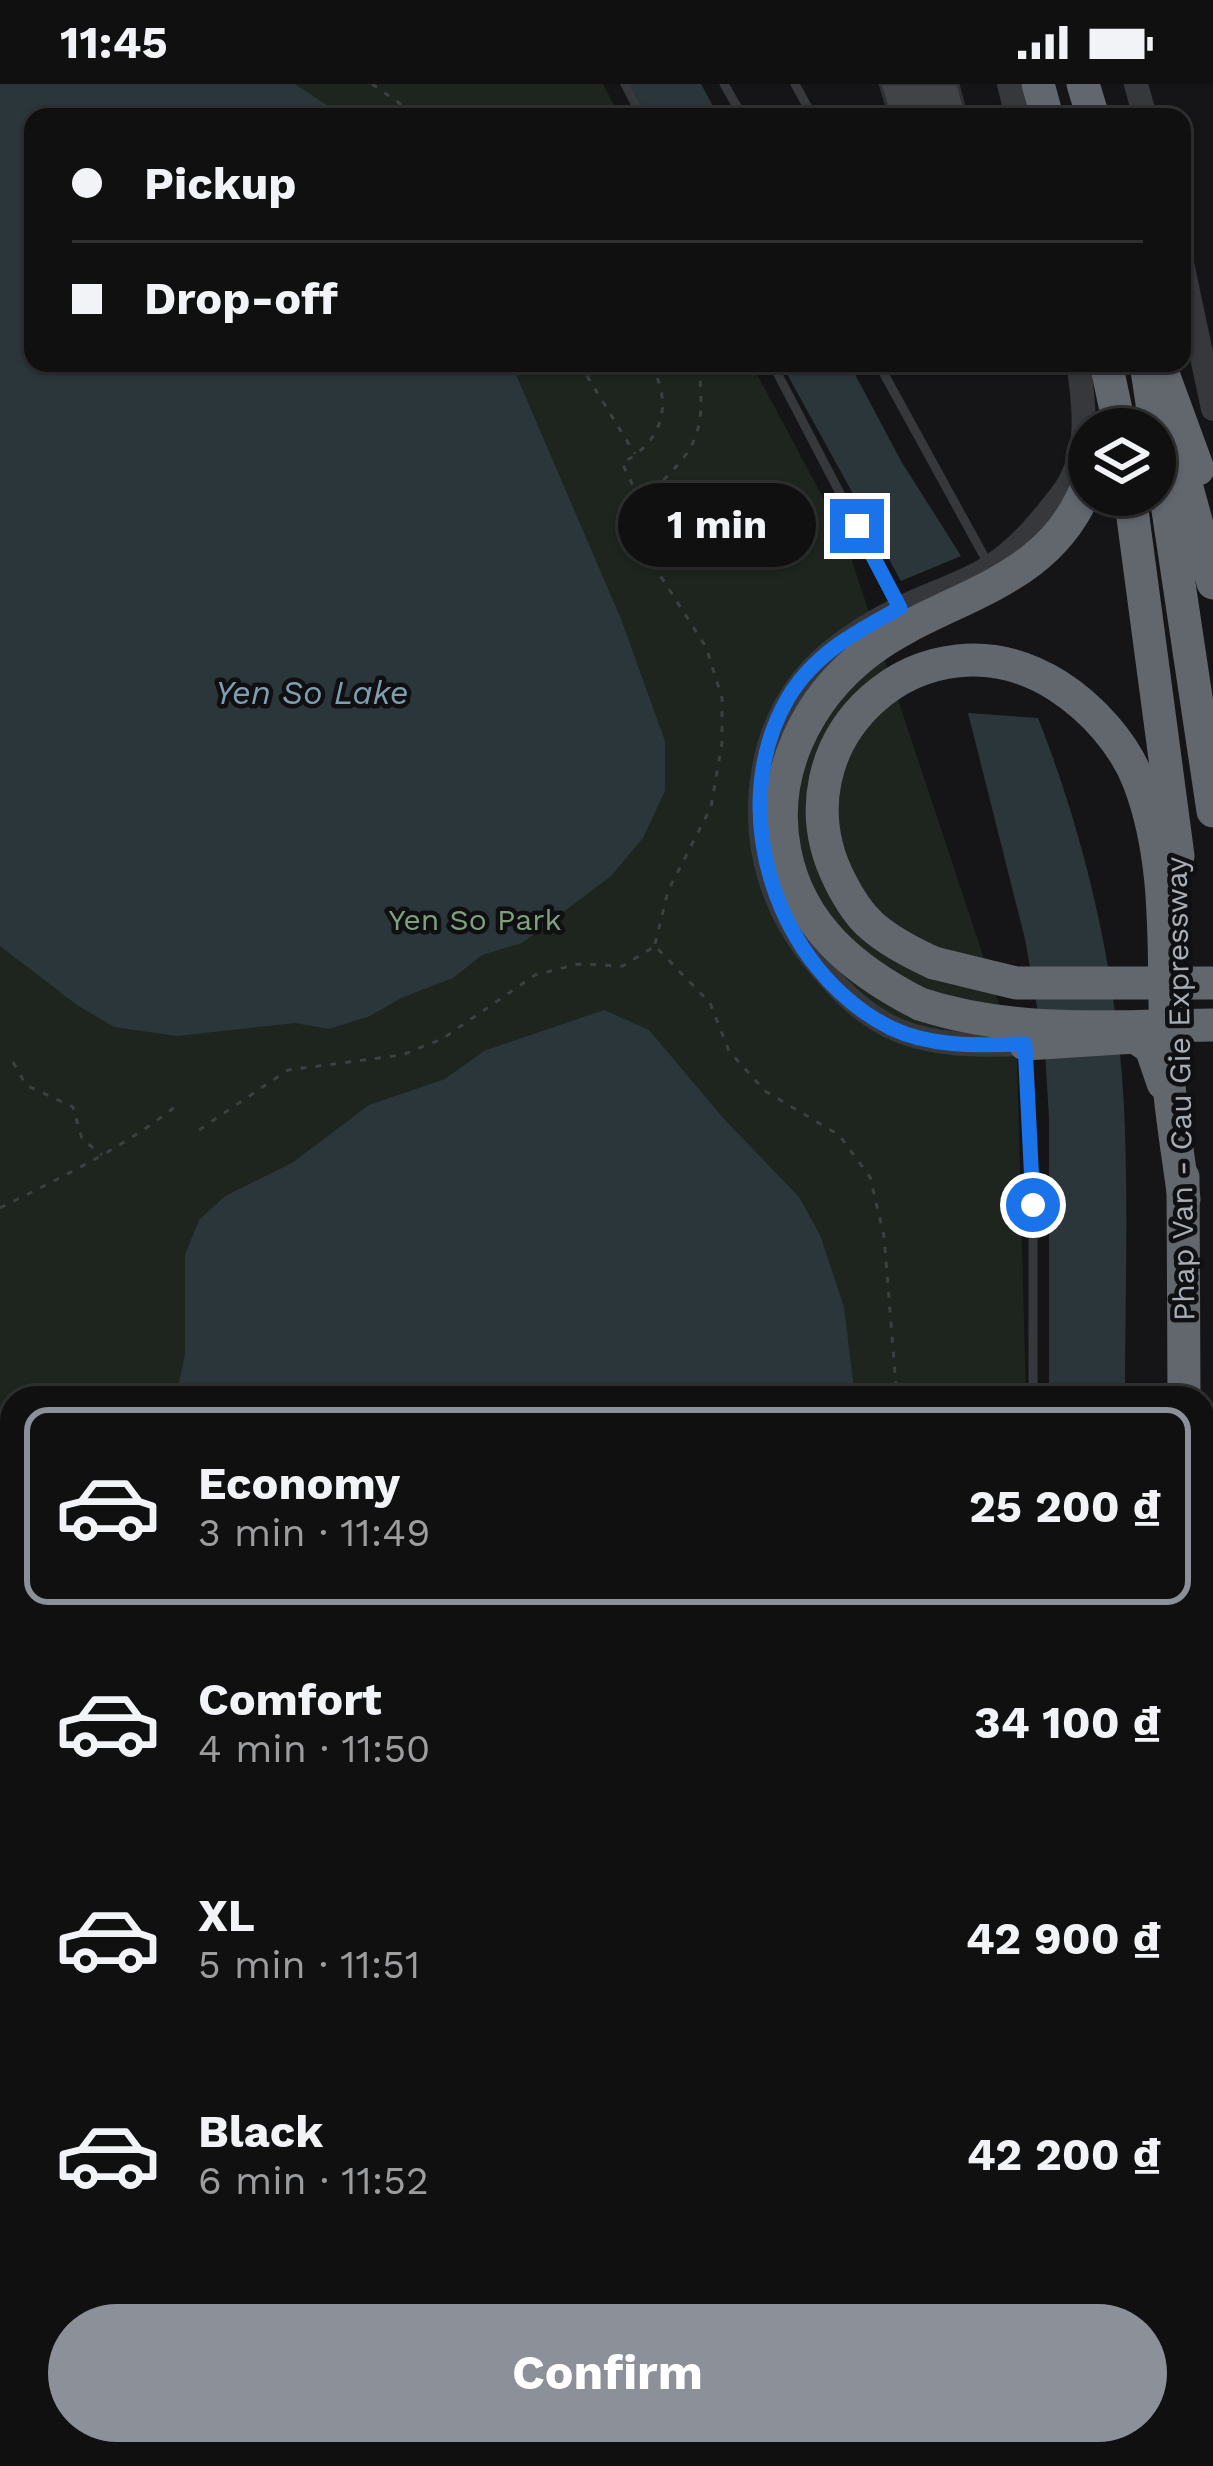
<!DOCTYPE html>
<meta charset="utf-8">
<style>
:root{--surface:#101011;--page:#19191a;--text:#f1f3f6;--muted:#9c9d9f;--line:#303031;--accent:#8c9099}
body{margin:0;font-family:"Work Sans",sans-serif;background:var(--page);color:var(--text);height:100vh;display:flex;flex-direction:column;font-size:45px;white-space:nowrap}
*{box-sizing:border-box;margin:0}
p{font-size:39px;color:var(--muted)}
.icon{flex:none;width:66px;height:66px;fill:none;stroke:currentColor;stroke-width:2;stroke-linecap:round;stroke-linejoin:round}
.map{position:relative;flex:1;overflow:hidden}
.panel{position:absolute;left:0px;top:1302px;width:1215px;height:1080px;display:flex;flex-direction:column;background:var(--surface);border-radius:36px 36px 0 0;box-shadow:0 3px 9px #0004,0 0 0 3px var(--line)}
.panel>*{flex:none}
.guide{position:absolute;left:24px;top:24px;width:1167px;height:264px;border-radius:24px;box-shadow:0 3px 9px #0004,0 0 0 3px var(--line);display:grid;align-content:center;height:264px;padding:0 48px;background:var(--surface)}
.fabs{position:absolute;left:1068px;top:324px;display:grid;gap:24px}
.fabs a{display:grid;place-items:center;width:108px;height:108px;border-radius:50%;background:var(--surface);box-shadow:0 3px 9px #0004,0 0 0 3px var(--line);font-size:60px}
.end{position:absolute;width:54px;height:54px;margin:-27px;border:15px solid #1a73e8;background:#fff;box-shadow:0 0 0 6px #fff}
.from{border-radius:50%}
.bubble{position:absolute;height:84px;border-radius:42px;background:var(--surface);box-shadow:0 3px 9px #0004,0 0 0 3px var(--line);font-size:39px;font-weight:700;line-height:84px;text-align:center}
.guide b{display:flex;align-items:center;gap:42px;height:114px;font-size:45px}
.guide b+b{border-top:3px solid var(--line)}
.guide i{width:30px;height:30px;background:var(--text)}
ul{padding:21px 0 0;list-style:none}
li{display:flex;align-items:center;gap:36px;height:198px;margin:0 24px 18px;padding:0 24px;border:6px solid transparent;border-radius:24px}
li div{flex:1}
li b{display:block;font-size:45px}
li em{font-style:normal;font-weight:700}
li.on{border-color:var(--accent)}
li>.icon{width:108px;height:108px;stroke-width:1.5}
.action{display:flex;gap:24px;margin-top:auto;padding:24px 48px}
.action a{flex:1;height:138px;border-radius:72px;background:var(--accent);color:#fff;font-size:48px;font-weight:700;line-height:138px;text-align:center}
.status{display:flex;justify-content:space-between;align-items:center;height:84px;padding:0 60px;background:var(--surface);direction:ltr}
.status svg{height:33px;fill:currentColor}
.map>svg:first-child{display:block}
</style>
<div class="status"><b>11:45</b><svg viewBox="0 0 49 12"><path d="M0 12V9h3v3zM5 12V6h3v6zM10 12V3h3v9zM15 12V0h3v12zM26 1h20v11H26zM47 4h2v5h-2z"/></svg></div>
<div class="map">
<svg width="1213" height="2382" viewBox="0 0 1213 2382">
<rect width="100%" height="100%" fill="#151517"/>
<polygon fill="#1d251e" points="0,0 603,0 620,33 33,33 33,279 751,279 844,453 1017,974 1026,1314 12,1314 12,2193 0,2191"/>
<g fill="#2b363b">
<polygon points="0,0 295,0 344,33 33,33 33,279 511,279 621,535 665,657 665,707 643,754 611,792 522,859 482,871 453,894 401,914 370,932 329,945 295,939 177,952 114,943 77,921 0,862"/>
<polygon points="630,0 701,0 719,33 647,33"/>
<polygon points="781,279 849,279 901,377 961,472 901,497"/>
<path d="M968,629l70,5c51,129 83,274 87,413 3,89 0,178 0,267h-76v-280l-4,-66 -20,-113z"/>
<polygon points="604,926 649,946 724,1035 799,1113 820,1151 844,1223 855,1314 176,1314 185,1270 185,1171 199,1136 225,1112 292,1079 369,1021 445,995 484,967"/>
<polygon points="12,1644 12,2030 0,2028 0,1653"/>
</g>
<polygon fill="#414347" stroke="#2f3033" stroke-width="3" points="880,0 958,0 964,22 947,27 949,33 890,33"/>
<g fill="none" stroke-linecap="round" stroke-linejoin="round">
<g stroke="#3c3f43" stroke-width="3" stroke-dasharray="6 9" stroke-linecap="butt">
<polyline points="372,0 419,33"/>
<polyline points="579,279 635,370"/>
<path d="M639,414l-17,-35c41,-22 52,-59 28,-100"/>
<path d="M655,860l13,-53 43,-84 11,-64v-45l-16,-51 -57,-89 -14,-51c55,-53 74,-62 63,-144"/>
<polyline points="13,978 26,1001 73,1023 82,1055 102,1071"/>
<polyline points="199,1046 288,986 402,971 442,955 535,891 578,880 623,882 655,862 710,919 729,967 765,1007 839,1051 870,1093 884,1152 897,1314"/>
<path d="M0,1124c63,-32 126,-61 181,-106"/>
<polyline points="0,2071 12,2074"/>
</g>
<g stroke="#36383c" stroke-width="9">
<polyline points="625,0 642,33"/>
<polyline points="724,0 743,33"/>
<polyline points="795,0 813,33"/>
<polyline points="772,279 900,524"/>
<polyline points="878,279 990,483"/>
<polyline points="1025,966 1033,1121 1033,1314"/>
<polyline points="0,1505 12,1514"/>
</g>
<g stroke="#36383c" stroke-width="24">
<polyline points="1009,0 1017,33"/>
<polyline points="1136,0 1145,33"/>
<polyline points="1182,179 1213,325"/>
<path d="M1025,960c-109,4 -152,-7 -220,-96 -31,-42 -47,-93 -45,-145 5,-103 58,-157 149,-199 26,-12 57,-22 82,-38 29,-19 50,-45 70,-71 30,-38 24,-88 17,-132"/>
</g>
<g stroke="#52555b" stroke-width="30">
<polyline points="0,2210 12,2213"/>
<polyline points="0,2363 12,2365"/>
<polyline points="36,2370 97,2382"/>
</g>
<g stroke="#62666d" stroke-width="33">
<polyline points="1038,0 1047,33"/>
<polyline points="1083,0 1093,33"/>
<polyline points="1106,279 1120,345"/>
<polyline points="1146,279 1213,727"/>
<polyline points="1162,287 1198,385"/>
<polyline points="1177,367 1213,499"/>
<polyline points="1130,411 1178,772"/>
<path d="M934,879c-22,-10 -44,-21 -62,-37 -14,-12 -24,-29 -32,-45 -71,-140 85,-280 218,-195 34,22 66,57 81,96 34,89 22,187 28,281 3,45 11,91 17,136"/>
<path d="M920,920c-65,-33 -120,-77 -135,-152 -16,-78 22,-154 84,-201 76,-57 182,-63 220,-170"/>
<polyline points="1025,960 1135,953 1151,964 1163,999"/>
<polyline points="1183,1093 1184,1314"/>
<polyline points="0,2269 12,2271"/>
<polyline points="1203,2316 1213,2316"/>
<polyline points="0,2323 12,2325"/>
<polyline points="261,2370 333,2382"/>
<polyline points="605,2370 735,2382"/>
</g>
<g stroke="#62666d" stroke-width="33">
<polyline points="934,879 1016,899 1213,899"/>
<path d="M920,920c94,31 195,22 293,21"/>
<polyline points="821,2370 991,2375 1213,2372"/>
</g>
</g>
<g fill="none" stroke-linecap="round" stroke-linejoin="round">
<path stroke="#1a73e8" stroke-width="15" d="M857,442l43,82c-43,23 -86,46 -112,90 -65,112 -11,273 103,330 42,20 89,17 134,16l8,161"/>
</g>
<g text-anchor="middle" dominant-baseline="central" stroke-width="9" stroke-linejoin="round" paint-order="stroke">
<g font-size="30" fill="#7fa27e" stroke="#101012">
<text x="475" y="835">Yen So Park</text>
</g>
<g font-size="30" fill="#a7aeb7" stroke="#101012">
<text transform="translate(1180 1005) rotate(-91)">Phap Van - Cau Gie Expressway</text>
</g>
<g font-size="33" font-style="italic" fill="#7e9fb2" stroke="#101012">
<text x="312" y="608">Yen So Lake</text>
</g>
</g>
</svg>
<div class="fabs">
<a><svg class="icon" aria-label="layers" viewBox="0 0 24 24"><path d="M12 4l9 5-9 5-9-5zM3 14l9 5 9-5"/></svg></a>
</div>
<i class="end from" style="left:1033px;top:1121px"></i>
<i class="end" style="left:857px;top:442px"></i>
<div class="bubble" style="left:618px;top:399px;width:198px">1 min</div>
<div class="guide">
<b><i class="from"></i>Pickup</b>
<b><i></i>Drop-off</b>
</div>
<section class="panel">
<ul>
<li class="on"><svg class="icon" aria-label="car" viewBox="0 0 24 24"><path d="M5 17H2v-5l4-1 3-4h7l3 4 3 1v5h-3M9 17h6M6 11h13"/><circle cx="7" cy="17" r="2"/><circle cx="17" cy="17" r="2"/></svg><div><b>Economy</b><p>3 min · 11:49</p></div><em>25 200 ₫</em></li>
<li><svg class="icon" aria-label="car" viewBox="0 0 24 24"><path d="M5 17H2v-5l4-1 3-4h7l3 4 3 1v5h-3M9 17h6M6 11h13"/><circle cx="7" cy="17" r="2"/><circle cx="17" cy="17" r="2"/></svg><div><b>Comfort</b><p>4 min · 11:50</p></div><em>34 100 ₫</em></li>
<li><svg class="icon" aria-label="car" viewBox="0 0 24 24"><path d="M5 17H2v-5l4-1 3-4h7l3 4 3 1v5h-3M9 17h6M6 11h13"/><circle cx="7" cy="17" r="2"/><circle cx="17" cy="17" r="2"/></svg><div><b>XL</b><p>5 min · 11:51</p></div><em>42 900 ₫</em></li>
<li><svg class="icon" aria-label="car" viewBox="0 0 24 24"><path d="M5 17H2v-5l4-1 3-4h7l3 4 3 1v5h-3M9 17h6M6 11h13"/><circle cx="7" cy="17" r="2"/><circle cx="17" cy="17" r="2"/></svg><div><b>Black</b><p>6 min · 11:52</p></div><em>42 200 ₫</em></li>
</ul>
<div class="action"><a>Confirm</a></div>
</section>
</div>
